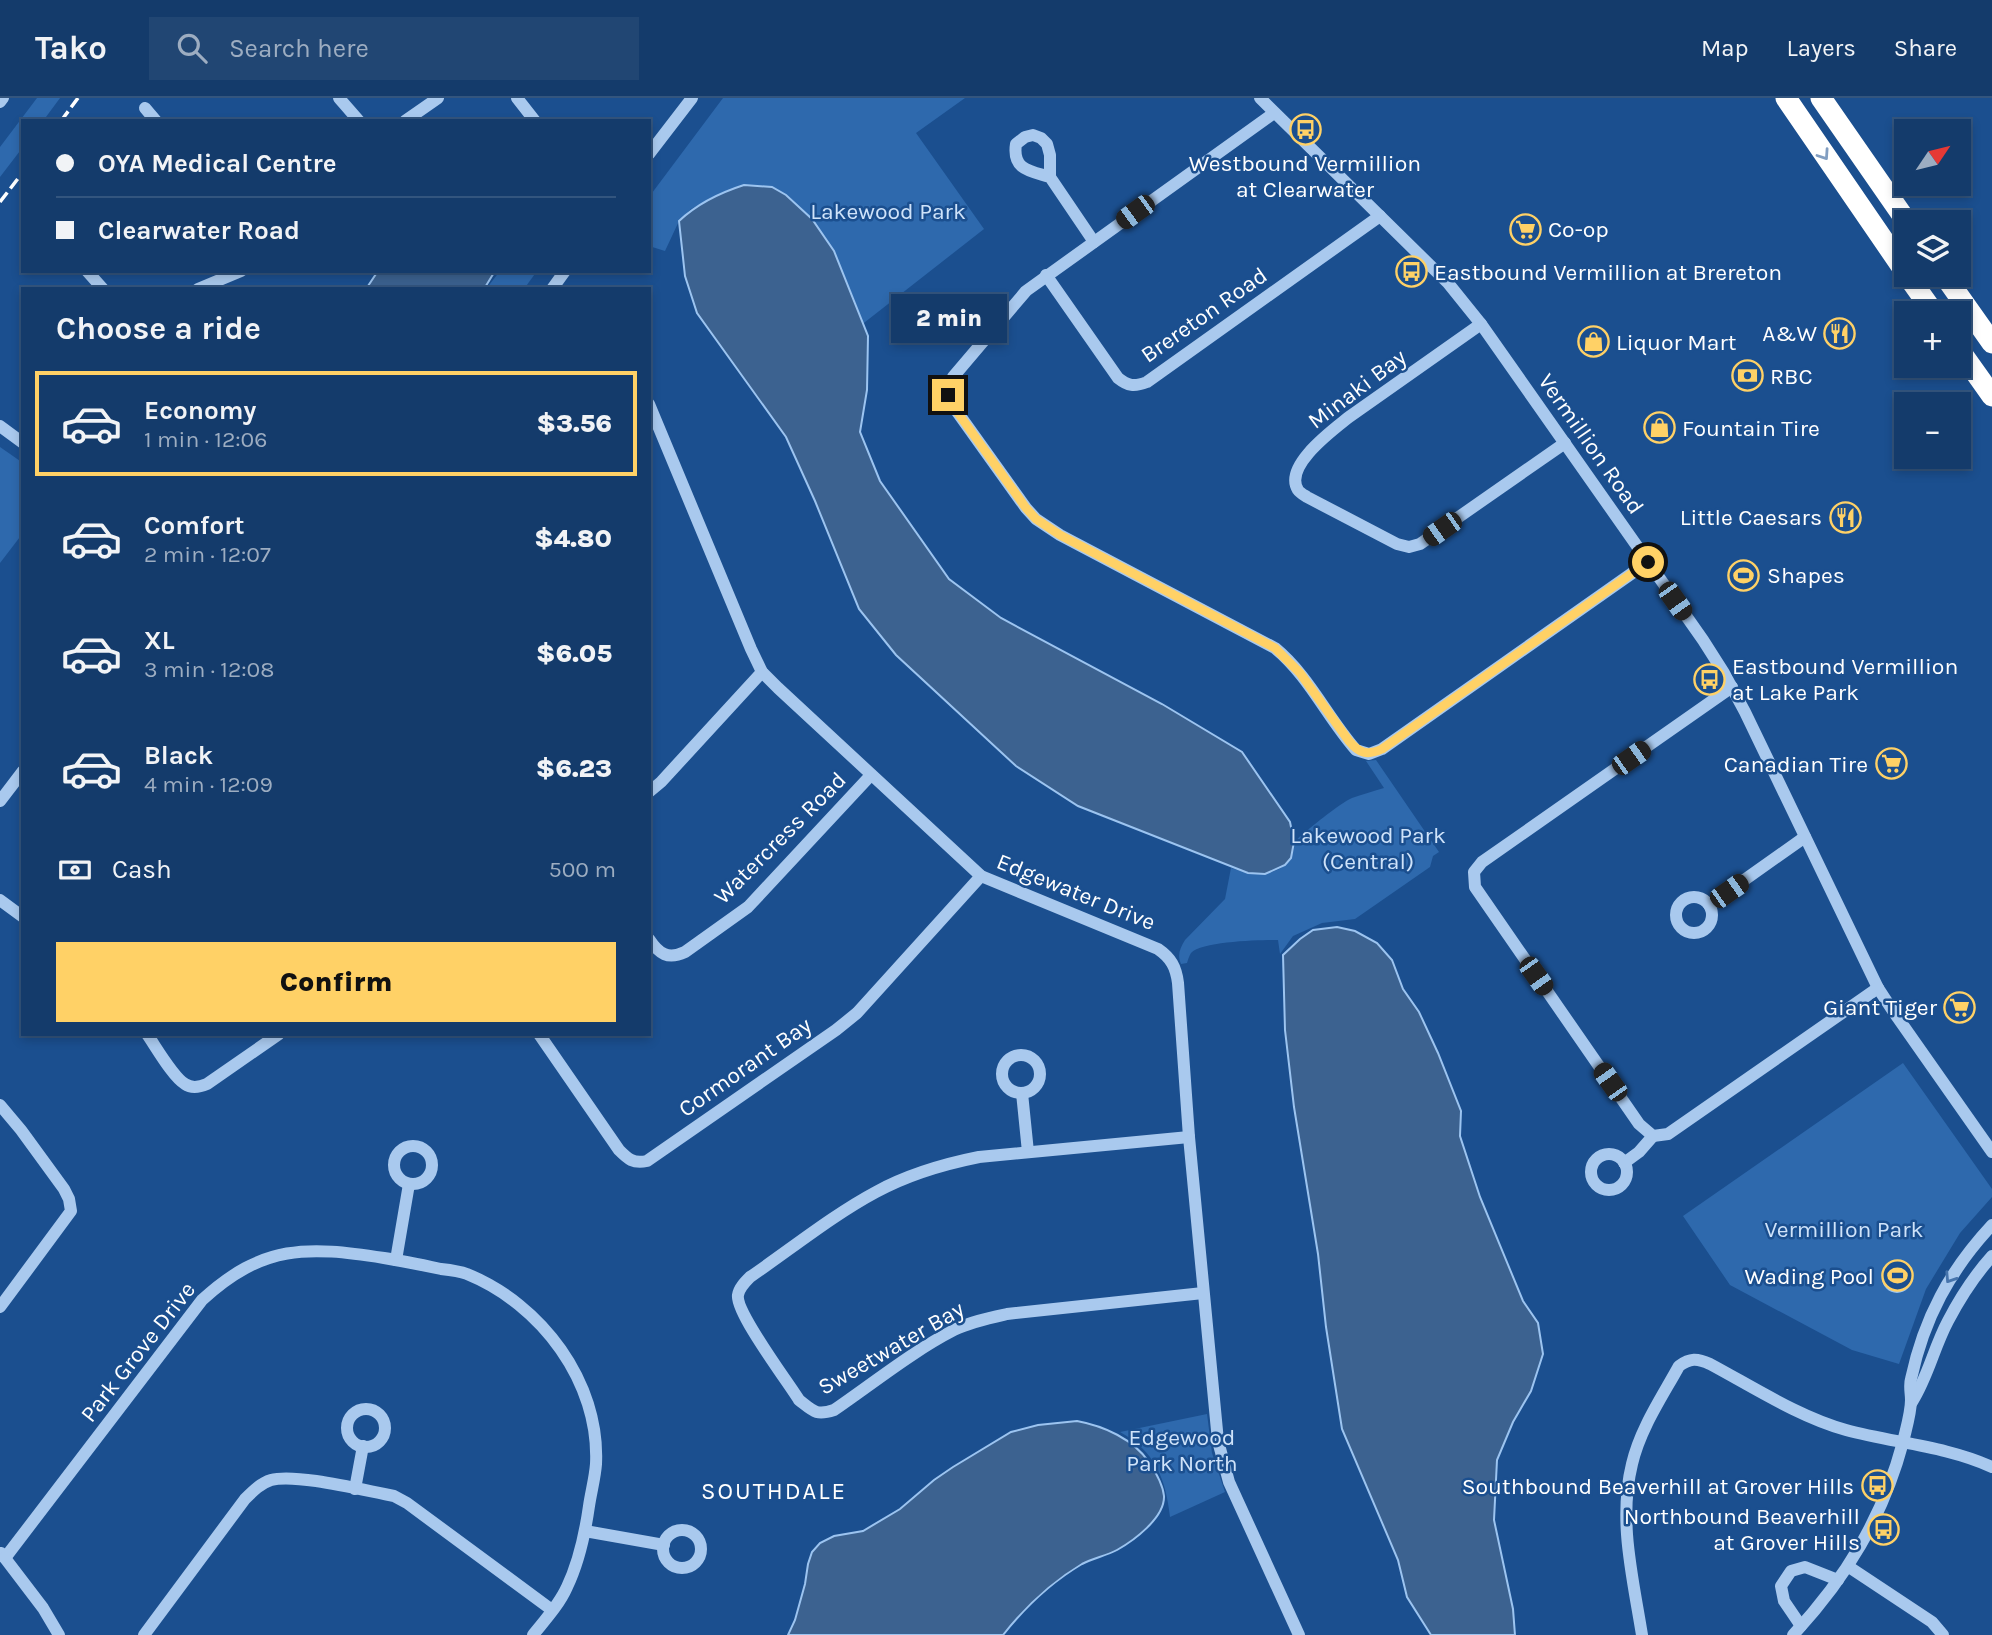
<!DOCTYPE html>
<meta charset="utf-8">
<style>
:root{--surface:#143b6b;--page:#214673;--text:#f1f3f6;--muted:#9dadc1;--line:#33557e;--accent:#ffd166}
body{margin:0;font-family:Karla,sans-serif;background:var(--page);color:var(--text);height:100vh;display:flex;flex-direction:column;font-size:26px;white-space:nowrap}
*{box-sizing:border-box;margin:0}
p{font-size:23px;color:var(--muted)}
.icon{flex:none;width:38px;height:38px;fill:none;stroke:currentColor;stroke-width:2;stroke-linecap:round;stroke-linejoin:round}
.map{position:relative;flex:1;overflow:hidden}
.panel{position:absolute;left:21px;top:189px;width:630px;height:749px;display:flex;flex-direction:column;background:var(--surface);border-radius:0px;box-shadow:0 4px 10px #0003,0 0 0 2px var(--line)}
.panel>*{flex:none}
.hud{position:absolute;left:21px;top:21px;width:630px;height:154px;border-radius:0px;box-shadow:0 4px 10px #0003,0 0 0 2px var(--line);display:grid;align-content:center;height:154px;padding:0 35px;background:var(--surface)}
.needle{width:46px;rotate:55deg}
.tools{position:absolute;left:1894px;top:21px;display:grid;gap:14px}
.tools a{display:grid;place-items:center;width:77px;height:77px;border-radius:0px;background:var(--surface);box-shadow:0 4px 10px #0003,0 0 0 2px var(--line);font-size:35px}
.end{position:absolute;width:32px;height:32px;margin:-16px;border:9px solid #ffd166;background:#111;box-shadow:0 0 0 4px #111}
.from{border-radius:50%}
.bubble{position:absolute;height:49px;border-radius:0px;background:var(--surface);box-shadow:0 4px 10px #0003,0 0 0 2px var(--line);font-size:23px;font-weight:800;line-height:49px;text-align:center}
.car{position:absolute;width:21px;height:42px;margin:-21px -10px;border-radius:9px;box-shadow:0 0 5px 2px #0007;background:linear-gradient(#222 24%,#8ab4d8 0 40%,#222 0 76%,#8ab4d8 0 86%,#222 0)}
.hud b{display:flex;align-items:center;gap:24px;height:66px;font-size:26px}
.hud b+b{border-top:2px solid var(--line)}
.hud i{width:18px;height:18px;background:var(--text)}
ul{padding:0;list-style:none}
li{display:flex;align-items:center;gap:21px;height:105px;margin:0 14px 10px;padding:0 21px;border:4px solid transparent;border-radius:0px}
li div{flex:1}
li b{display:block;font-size:26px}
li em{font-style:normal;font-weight:800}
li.on{border-color:var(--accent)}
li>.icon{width:63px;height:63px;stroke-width:1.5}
h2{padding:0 35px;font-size:32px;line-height:84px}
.pay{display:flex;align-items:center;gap:18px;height:77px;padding:0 35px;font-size:26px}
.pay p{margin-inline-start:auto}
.action{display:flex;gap:14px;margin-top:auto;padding:14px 35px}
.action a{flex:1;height:80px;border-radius:0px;background:var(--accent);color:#111;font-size:28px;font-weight:800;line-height:80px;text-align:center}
header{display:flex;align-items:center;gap:42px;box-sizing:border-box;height:98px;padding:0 35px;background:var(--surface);border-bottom:2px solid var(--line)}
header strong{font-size:33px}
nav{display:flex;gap:38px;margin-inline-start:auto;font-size:24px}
.search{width:490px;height:63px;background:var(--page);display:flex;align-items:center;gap:18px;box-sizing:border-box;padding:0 24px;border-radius:0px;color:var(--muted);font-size:26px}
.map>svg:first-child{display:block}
</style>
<header>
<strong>Tako</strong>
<div class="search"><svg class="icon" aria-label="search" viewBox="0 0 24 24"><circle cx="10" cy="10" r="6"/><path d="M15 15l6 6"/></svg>Search here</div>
<nav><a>Map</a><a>Layers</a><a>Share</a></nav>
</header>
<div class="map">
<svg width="1992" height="1537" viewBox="0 0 1992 1537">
<rect width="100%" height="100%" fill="#1b4f8f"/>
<g fill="#2e69ad">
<polygon points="37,0 60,0 43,23 23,23 23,49 0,79 0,49"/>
<polygon points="723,0 965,0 916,35 984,131 860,228 856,206 834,153 812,121 786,97 744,87 723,94 691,111 679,123 665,153 649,148 649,99"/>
<polygon points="500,173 537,173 524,191 486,191"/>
<polygon points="0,349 23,365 23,435 0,465"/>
<path d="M1376,662l63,92 -6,4 -3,11 -75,52 -33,4 -29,13 -13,18 -2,-14c-17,0 -76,1 -87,13 -2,3 -3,7 -4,10l-6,1c-4,-9 -1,-16 4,-24l40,-41 6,-31c20,6 48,11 60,-11 6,-11 0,-14 12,-23 12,-10 36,-30 49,-36 11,-4 22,-7 32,-10l-18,-27z"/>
<polygon points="1903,965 1992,1091 1992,1099 1960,1135 1926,1191 1899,1266 1852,1252 1730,1187 1683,1118"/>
<path d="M1207,1316l5,39 13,39 -55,25c-4,-38 -15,-66 -50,-85z"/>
</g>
<g fill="#3c6290" stroke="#9cc4f0" stroke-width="2">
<path d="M744,87l28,2 14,8 26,24 22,32 34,85 -1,54 -7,42 20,49 69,98 52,39 161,86 80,48 48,70 4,20 -3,16 -6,7 -20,9 -17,-1 -170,-67 -62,-40 -120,-111 -37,-46 -44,-108 -29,-64 -89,-124 -12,-37 -6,-55c19,-18 40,-28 65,-36z"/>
<polygon points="378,173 495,173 484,191 366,191"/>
<polygon points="1337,829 1355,833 1377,845 1392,862 1403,891 1419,914 1438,955 1461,1013 1460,1038 1480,1099 1523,1203 1538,1225 1543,1256 1531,1293 1513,1324 1497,1362 1494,1422 1513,1511 1515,1537 1431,1537 1407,1499 1398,1462 1342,1331 1326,1229 1318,1156 1294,1009 1285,932 1283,857 1300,841 1313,832"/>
<circle cx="1897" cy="1180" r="14"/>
<path d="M1077,1323c27,5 56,18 72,41 6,9 14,24 15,34 1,22 -31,45 -47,54 -11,6 -24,8 -35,14 -32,19 -56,42 -79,71h-215l7,-15 10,-36 3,-20 4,-12 8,-9 14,-7 29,-5 37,-22 34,-29 19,-13 58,-35 27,-7z"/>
</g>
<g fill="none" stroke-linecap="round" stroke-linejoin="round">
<g stroke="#a9c9ee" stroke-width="12">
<polyline points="339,0 359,23"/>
<polyline points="517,0 535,23"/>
<polyline points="1260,0 1448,185 1481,226 1703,542 1724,575 1745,614 1878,890 1893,913 1992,1054"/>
<polyline points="0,4 3,0"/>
<polyline points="145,10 156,23"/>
<path d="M1274,15l-248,178 -73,86c-5,11 -5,17 0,29l73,102 10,11 24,16 215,113c34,28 52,69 81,102l13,4 13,-5 266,-187"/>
<polyline points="405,23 438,0"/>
<polyline points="649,56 692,0"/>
<path d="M1050,79c-20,-6 -38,-7 -34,-33l9,-7 8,-2 8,3 6,6 3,11v22l44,65"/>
<polyline points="87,173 103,191"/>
<path d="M1046,177l72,103c10,8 16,9 29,4l233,-166"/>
<polyline points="198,191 241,173"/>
<polyline points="552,191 565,173"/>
<path d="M1481,226l-132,93c-16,13 -66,49 -51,73 2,3 6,5 9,7l90,47 12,3 11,-3 145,-101"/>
<path d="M649,306l102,245 11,23 16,16 203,188 177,73c13,9 18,18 20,34l11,154 29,304 11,41 70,153"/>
<polyline points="0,328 23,345"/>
<polyline points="1732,589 1482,764 1474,774 1475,789 1639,1026 1653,1038 1668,1036 1878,890"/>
<polyline points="649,694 661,684 762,574"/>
<polyline points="0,703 23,673"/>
<circle cx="1694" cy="817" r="18"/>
<polyline points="0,802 23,819"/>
<polyline points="1709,807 1805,739"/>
<path d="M649,841c10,15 19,21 36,13l63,-45 123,-132"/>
<path d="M147,936c9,13 26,43 38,50 7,5 15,3 22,0l72,-50"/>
<path d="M539,936l80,116c9,9 14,14 28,11l189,-131 21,-17 124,-137"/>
<circle cx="1021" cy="976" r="19"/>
<polyline points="1022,995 1028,1054"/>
<polyline points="0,1007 21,1032 64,1091 69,1101 71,1113 0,1209"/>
<path d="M1189,1039l-210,20c-35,7 -72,18 -103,35 -43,23 -85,57 -126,85 -5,5 -11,11 -12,18 -3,17 50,87 61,105 14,11 17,16 35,10 38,-26 79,-59 120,-80 16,-8 35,-12 53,-16l196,-21"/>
<circle cx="413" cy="1067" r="19"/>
<circle cx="1609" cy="1074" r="18"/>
<polyline points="1624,1065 1639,1054 1653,1038"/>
<polyline points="396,1162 409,1086"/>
<path d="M1912,1304c16,-25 22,-55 36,-81 12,-23 27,-46 44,-65"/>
<circle cx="366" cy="1330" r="19"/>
<polyline points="355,1391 363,1348"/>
<circle cx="682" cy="1451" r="19"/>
<polyline points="585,1433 664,1447"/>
<polyline points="1,1455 43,1510 59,1537"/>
<path d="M5,1460l197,-258c61,-56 105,-54 182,-42 19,3 38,7 57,11 9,1 18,2 26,5 74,30 133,108 129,190 -1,14 -5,28 -7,42 -4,28 -10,56 -22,81 -8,18 -22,33 -34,48"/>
<polyline points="1849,1469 1932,1524 1943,1537"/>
<polyline points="1801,1528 1784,1503 1781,1488 1791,1473 1805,1469 1838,1482"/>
<path d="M144,1537l101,-136c8,-8 16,-16 26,-19 25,-7 95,11 123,16l13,7 145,107"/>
<path d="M1642,1537c-9,-57 -24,-114 -10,-171 8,-35 30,-67 47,-98 11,-8 18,-8 31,-2 43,23 89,53 136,66 48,13 100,16 146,37"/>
<path d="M1793,1537c53,-57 90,-118 110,-193 3,-13 8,-29 8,-42 0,-7 -2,-14 0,-21 13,-61 39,-109 81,-154"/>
</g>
<g stroke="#fff" stroke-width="21">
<polyline points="1786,0 1906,175"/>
<polyline points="1821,0 1907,124"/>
<polyline points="1907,177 1934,215"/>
<polyline points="1944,177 1992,245"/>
<polyline points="1958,250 1992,298"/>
</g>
<g stroke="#fff" stroke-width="3.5" stroke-dasharray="12 5" stroke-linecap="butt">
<polyline points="61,23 78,0"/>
<polyline points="0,104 23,74"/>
</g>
</g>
<defs><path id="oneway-chevron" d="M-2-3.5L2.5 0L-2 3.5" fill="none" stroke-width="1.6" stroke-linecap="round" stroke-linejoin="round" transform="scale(1.75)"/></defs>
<use stroke="#829ec1" href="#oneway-chevron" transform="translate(1824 57) rotate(56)"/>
<use stroke="#4674ac" href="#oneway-chevron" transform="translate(1950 1180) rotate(123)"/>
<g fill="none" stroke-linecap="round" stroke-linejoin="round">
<path stroke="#ffd166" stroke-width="9" d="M948,297l5,11 73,102 10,11 24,16 215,113 25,25 49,68c10,12 18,15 33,8l266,-187"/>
</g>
<defs>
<symbol id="bus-ring" viewBox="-11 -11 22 22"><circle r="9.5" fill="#1b4f8f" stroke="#ffd166" stroke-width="1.5"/><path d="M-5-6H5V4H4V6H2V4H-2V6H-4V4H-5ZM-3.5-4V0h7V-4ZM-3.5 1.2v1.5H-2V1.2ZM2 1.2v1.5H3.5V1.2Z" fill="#ffd166"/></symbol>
<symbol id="supermarket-ring" viewBox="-11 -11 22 22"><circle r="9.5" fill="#1b4f8f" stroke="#ffd166" stroke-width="1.5"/><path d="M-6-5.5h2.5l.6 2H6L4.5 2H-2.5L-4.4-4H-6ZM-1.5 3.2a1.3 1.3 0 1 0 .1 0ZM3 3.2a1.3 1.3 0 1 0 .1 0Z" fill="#ffd166"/></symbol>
<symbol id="restaurant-ring" viewBox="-11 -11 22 22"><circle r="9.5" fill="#1b4f8f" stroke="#ffd166" stroke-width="1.5"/><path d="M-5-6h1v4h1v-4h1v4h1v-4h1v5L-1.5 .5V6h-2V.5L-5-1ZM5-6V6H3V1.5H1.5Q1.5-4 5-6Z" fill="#ffd166"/></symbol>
<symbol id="shop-ring" viewBox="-11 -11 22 22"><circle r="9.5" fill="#1b4f8f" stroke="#ffd166" stroke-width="1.5"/><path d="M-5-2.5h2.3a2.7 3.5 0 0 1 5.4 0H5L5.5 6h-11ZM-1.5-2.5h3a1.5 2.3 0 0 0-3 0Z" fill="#ffd166"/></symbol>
<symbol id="bank-ring" viewBox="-11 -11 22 22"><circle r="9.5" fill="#1b4f8f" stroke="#ffd166" stroke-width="1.5"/><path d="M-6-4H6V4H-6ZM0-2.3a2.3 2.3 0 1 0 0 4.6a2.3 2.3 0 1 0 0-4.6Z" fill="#ffd166"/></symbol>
<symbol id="stadium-ring" viewBox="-11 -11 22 22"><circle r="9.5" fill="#1b4f8f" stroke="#ffd166" stroke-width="1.5"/><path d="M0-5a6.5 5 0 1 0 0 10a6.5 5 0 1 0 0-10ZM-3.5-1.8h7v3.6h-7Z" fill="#ffd166"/></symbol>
</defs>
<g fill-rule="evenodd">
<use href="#bus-ring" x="1288" y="14" width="35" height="35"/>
<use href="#supermarket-ring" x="1508" y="114" width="35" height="35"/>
<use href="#bus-ring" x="1394" y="156" width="35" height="35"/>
<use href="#restaurant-ring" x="1822" y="218" width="35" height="35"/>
<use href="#shop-ring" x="1576" y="226" width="35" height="35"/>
<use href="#bank-ring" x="1730" y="260" width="35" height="35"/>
<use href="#shop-ring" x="1642" y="312" width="35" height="35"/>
<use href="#restaurant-ring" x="1828" y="402" width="35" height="35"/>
<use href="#stadium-ring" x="1726" y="460" width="35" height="35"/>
<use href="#bus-ring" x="1692" y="564" width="35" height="35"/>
<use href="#supermarket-ring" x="1874" y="648" width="35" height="35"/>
<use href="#supermarket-ring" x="1942" y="892" width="35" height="35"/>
<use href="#stadium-ring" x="1880" y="1160" width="35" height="35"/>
<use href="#bus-ring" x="1860" y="1370" width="35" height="35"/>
<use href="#bus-ring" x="1866" y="1414" width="35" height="35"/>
</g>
<g text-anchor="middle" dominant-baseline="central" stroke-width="5" stroke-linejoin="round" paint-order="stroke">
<g font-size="23" fill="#fff" stroke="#1b4f8f" text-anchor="start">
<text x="1305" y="65" text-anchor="middle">Westbound Vermillion<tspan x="1305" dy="26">at Clearwater</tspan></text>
<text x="1548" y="131">Co-op</text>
<text x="1434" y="174">Eastbound Vermillion at Brereton</text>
<text x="1817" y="235" text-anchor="end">A&amp;W</text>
<text x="1616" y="244">Liquor Mart</text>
<text x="1770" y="278">RBC</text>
<text x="1682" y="330">Fountain Tire</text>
<text x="1822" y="419" text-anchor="end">Little Caesars</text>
<text x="1767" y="477">Shapes</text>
<text x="1732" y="568">Eastbound Vermillion<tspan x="1732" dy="26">at Lake Park</tspan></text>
<text x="1868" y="666" text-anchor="end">Canadian Tire</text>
<text x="1937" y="909" text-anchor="end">Giant Tiger</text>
<text x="1874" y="1178" text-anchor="end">Wading Pool</text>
<text x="1854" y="1388" text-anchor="end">Southbound Beaverhill at Grover Hills</text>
<text x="1860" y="1418" text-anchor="end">Northbound Beaverhill<tspan x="1860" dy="26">at Grover Hills</tspan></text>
</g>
<g font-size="23" fill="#cfe3fa" stroke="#1b4f8f">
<text x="888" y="113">Lakewood Park</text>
<text x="1368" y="737">Lakewood Park<tspan x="1368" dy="26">(Central)</tspan></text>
<text x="1844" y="1131">Vermillion Park</text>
<text x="1182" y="1339">Edgewood<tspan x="1182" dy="26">Park North</tspan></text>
</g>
<g font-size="23" fill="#fff" stroke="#1b4f8f">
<text transform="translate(1204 217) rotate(-35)">Brereton Road</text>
<text transform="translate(1357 291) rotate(-37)">Minaki Bay</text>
<text transform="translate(1591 346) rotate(55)">Vermillion Road</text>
<text transform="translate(780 740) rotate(-45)">Watercress Road</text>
<text transform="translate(1076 794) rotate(22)">Edgewater Drive</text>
<text transform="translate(745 969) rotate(-35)">Cormorant Bay</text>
<text transform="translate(891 1250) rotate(-30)">Sweetwater Bay</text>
<text transform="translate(138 1254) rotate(-52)">Park Grove Drive</text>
</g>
<g font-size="24" letter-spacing="2" fill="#fff" stroke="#1b4f8f">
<text x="774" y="1393">SOUTHDALE</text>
</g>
</g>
</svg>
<div class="tools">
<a><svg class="needle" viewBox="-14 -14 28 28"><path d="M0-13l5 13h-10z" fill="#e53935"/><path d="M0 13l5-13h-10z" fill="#9dadc1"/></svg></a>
<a><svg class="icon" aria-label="layers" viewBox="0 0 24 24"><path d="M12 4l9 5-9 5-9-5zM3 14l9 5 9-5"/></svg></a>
<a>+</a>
<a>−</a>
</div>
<i class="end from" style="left:1648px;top:464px"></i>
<i class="end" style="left:948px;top:297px"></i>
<div class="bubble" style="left:891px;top:196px;width:116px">2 min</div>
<i class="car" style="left:1135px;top:114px;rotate:234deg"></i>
<i class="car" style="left:1442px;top:431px;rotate:235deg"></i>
<i class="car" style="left:1675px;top:503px;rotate:145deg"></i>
<i class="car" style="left:1631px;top:660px;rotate:55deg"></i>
<i class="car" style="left:1729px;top:793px;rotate:55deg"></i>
<i class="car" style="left:1536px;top:878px;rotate:145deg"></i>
<i class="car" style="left:1610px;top:984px;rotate:325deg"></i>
<div class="hud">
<b><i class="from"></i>OYA Medical Centre</b>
<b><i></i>Clearwater Road</b>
</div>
<section class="panel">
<h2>Choose a ride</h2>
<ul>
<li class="on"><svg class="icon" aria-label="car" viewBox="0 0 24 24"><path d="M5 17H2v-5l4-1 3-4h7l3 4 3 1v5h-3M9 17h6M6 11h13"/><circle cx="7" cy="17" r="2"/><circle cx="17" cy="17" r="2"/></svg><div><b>Economy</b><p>1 min · 12:06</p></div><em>$3.56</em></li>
<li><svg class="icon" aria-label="car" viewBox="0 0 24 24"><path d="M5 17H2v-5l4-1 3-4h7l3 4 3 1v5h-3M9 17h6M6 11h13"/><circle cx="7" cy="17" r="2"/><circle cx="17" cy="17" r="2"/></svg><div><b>Comfort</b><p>2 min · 12:07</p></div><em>$4.80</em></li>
<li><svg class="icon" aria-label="car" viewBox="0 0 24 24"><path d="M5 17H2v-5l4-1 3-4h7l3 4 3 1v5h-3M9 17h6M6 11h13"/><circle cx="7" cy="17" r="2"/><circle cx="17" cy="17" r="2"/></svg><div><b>XL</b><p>3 min · 12:08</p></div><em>$6.05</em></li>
<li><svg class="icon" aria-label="car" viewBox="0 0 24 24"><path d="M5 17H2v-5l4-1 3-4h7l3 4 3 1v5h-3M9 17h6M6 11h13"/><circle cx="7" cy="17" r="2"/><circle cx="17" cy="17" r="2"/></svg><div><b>Black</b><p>4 min · 12:09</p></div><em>$6.23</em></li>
</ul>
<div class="pay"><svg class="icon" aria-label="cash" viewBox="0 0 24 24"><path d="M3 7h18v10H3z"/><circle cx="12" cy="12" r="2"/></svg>Cash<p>500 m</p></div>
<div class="action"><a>Confirm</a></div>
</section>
</div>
